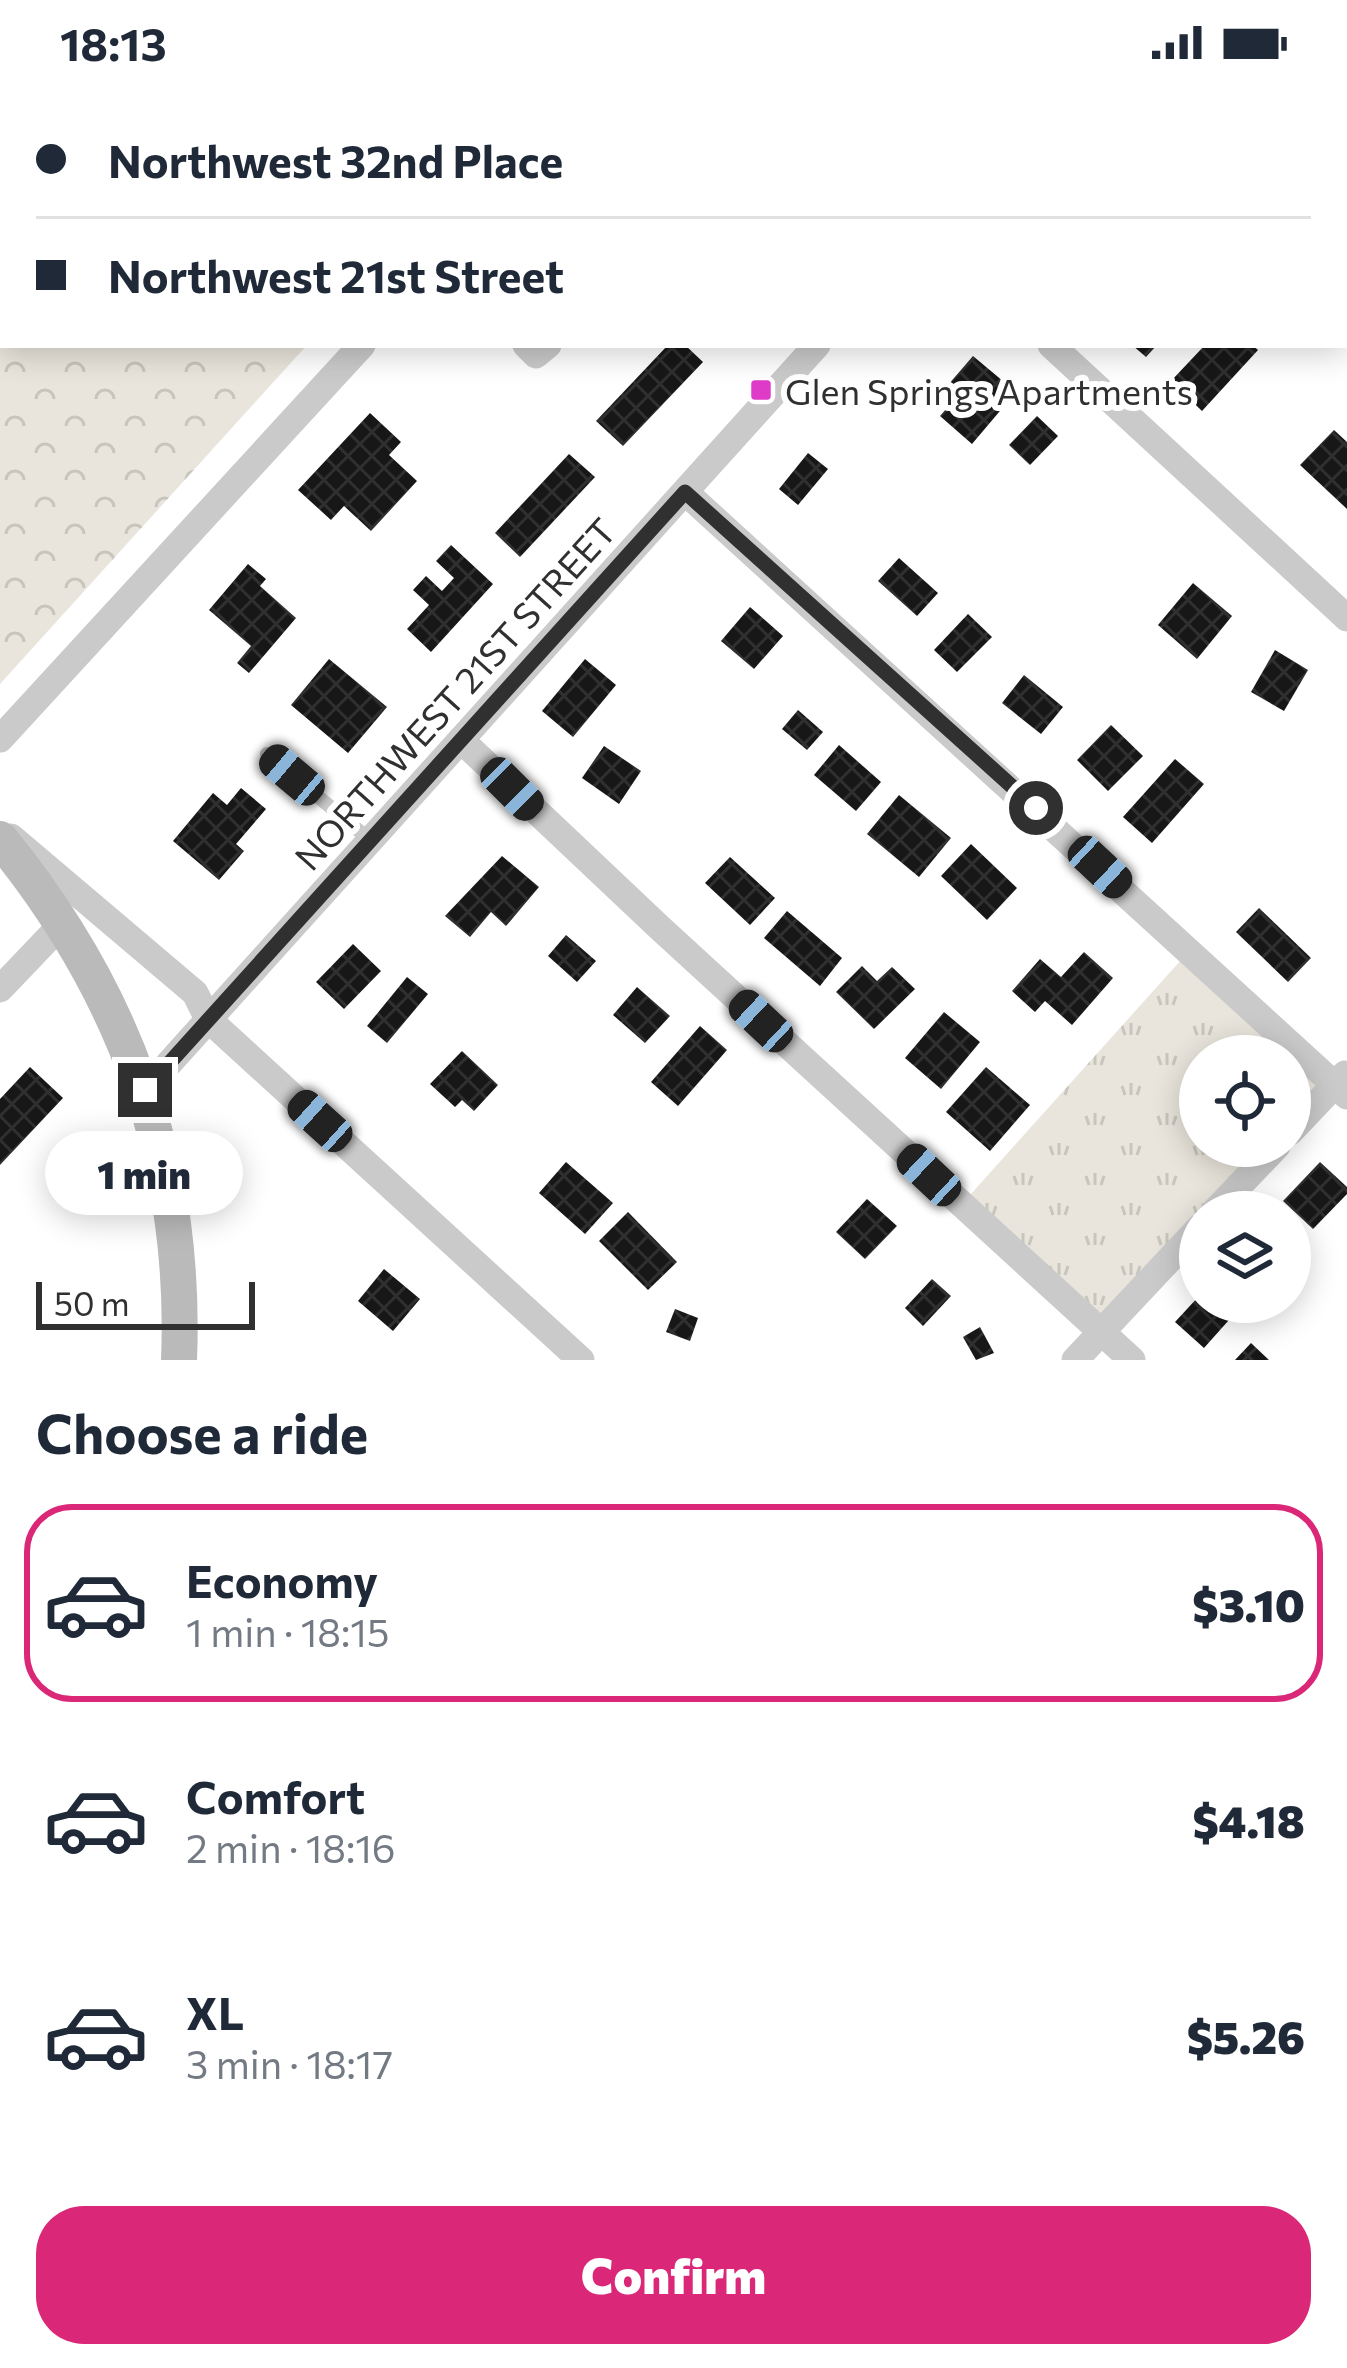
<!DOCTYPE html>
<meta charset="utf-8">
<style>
:root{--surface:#fff;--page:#f6f6f7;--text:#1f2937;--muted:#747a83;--line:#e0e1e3;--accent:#db2777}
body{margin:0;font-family:Commissioner,sans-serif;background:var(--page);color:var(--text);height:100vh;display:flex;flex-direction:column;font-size:45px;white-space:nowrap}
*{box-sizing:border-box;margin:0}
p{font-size:39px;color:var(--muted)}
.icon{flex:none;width:66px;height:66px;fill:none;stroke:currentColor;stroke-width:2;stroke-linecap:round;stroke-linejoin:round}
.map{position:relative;height:1276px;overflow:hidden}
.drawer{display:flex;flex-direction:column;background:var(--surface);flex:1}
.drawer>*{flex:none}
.top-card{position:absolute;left:0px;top:0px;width:1347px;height:264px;box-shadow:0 6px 30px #0003;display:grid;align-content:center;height:264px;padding:0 36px;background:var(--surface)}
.tools{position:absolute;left:1179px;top:951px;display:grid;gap:24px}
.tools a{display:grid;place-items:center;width:132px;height:132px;border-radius:50%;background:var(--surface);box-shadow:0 6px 30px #0003;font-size:60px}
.scale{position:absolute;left:36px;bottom:30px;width:219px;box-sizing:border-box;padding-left:12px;border:6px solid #303030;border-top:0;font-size:33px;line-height:42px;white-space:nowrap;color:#303030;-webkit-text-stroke:9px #fff;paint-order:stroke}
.end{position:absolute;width:54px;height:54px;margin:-27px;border:15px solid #303030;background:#fff;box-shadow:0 0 0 6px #fff}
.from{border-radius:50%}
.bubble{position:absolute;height:84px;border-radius:42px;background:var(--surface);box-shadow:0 6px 30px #0003;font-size:39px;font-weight:800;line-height:84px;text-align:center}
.car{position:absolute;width:36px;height:72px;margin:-36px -18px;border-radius:15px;box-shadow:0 0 9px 3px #0007;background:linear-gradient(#222 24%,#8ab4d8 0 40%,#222 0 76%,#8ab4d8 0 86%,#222 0)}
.top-card b{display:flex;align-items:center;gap:42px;height:114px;font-size:45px}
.top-card b+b{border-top:3px solid var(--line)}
.top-card i{width:30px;height:30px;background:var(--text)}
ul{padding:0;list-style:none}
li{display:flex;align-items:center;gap:36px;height:198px;margin:0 24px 18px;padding:0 12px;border:6px solid transparent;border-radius:48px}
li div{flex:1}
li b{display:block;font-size:45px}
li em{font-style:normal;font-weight:800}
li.current{border-color:var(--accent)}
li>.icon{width:108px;height:108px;stroke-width:1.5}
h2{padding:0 36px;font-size:54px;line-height:144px}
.button{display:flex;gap:24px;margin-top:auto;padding:24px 36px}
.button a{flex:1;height:138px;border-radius:48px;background:var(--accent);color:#fff;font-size:48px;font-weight:800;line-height:138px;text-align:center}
.status{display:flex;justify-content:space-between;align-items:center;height:84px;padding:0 60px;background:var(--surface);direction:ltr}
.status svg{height:33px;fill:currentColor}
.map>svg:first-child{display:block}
</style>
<div class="status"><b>18:13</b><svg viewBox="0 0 49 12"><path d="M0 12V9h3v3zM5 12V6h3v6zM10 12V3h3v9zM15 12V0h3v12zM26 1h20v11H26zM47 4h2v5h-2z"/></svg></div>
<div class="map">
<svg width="1347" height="1276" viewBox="0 0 1347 1276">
<defs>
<pattern id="forest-crowns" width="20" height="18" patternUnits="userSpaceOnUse" patternTransform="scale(3)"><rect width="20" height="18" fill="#e9e5dc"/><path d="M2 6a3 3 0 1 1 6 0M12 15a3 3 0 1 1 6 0" fill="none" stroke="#c8c5bd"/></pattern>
<pattern id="park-tufts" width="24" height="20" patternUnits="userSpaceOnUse" patternTransform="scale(3)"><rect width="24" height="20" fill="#e9e5dc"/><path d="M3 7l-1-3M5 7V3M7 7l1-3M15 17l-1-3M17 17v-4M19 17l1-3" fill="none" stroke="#c8c5bd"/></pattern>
<pattern id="building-cross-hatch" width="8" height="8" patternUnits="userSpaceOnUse" patternTransform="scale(3)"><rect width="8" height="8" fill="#171717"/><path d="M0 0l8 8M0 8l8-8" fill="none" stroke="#303030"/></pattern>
</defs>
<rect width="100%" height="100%" fill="#fff"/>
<polygon fill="url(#forest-crowns)" points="0,0 223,3 3,3 3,261 307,261 0,600"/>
<polygon fill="url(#park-tufts)" points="1190,866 1335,1001 1290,1048 1290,972 1200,972 1200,1062 1277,1062 1214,1128 1200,1128 1200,1143 1101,1247 962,1120"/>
<g fill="url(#building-cross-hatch)">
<polygon points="668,261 685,261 703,278 623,362 596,337"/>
<polygon points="1132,261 1157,261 1146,273"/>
<polygon points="1205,261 1252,261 1258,266 1202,327 1171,297"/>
<polygon points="973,272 1016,308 972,360 940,332 959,310 948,301"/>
<polygon points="370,329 401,358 389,371 417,397 371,447 344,422 331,436 298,406"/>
<polygon points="1037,332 1058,352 1030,381 1009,361"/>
<polygon points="1334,346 1347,358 1347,425 1300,381"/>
<polygon points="808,369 828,385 798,421 779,405"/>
<polygon points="569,370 595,393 520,473 495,449"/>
<polygon points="451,461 493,500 431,568 407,545 429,521 413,506 426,492 442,507 454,494 436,477"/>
<polygon points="899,474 938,509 917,532 878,497"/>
<polygon points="248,480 266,495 260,502 296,534 249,589 237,579 251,562 209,526"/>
<polygon points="1193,499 1232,532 1197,575 1158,541"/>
<polygon points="750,523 783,552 754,585 721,557"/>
<polygon points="968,530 992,553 957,588 934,566"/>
<polygon points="1275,566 1308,586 1284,627 1251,608"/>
<polygon points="329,575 387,623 348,669 291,621"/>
<polygon points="585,575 616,601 573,653 542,627"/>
<polygon points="1024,591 1063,623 1041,650 1002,619"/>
<polygon points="798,626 823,648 807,666 782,645"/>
<polygon points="1111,641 1143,672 1108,707 1077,676"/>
<polygon points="839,661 881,698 856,727 814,691"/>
<polygon points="604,662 641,687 619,720 582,694"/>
<polygon points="1175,675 1204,700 1152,759 1123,733"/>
<polygon points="241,704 266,725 236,760 244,767 219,796 173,757 213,709 227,721"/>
<polygon points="899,711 951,754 919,793 867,750"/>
<polygon points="971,760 1017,804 987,836 941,792"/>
<polygon points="502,772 539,803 506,842 491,828 470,853 445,832"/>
<polygon points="730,773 775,814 750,841 705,799"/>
<polygon points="1259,824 1311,874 1288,898 1236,848"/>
<polygon points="787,827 842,874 820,902 764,854"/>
<polygon points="566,851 596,877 577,898 548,872"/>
<polygon points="353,860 381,887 344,925 316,898"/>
<polygon points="1084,868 1113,894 1072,941 1045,917 1035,928 1012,907 1040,875 1061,893"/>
<polygon points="862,882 877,897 892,883 915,905 874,945 836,908"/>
<polygon points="407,893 428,910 387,959 367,942"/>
<polygon points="637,903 670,932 645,959 613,931"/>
<polygon points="944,928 980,958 941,1005 905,974"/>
<polygon points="700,942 727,966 678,1022 651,998"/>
<polygon points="462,967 498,1001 474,1027 462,1016 455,1023 430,1000"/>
<polygon points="30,983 63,1014 0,1081 0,1015"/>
<polygon points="986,983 1030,1021 990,1067 946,1028"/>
<polygon points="566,1078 613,1119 585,1150 539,1109"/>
<polygon points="1320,1078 1347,1103 1347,1110 1313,1145 1283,1117"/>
<polygon points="867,1115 897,1142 865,1175 836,1148"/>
<polygon points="628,1128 677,1178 648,1206 599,1157"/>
<polygon points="384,1185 420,1215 393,1247 358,1217"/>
<polygon points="932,1195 951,1212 923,1242 905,1224"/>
<polygon points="1200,1211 1200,1218 1245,1218 1204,1264 1175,1238"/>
<polygon points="675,1225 698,1234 690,1257 666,1248"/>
<polygon points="980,1243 994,1269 976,1276 963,1253"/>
<polygon points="1251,1259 1269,1276 1235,1276"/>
</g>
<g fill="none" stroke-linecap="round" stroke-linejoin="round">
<polyline stroke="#cacaca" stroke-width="14" points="267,670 370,756"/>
<g stroke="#cacaca" stroke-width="27">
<polyline points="241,0 245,3"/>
<polyline points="1264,0 1267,3"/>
<polyline points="787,3 790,0"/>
<polyline points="1051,3 1054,0"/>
<polyline points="1344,74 1347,77"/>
<polyline points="526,261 536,271 548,261"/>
<polyline points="1051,261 1347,534"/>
<polyline points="685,408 1347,1012"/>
<polyline points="0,655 362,261"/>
<polyline points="461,656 660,844 1132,1276"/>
<polyline points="11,753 195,909 208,935 581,1276"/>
<polyline points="0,905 63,839"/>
<polyline points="145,1006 817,261"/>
<polyline points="1290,1048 1345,990"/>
<polyline points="1214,1128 1277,1062"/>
<polyline points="1075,1276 1200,1143"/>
</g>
<path stroke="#bababa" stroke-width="36" d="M0,755c125,153 187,322 179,521"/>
</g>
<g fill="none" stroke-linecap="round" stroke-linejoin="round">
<polyline stroke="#303030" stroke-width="15" points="145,1006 685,408 1036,724"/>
</g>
<rect fill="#de3bc9" stroke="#fff" stroke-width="4.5" x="749" y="294" width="24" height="24" rx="6"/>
<g text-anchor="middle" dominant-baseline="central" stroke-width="12" stroke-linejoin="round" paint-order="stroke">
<g font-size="36" fill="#303030" stroke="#fff" text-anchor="start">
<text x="785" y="306">Glen Springs Apartments</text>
</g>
<g font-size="36" fill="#303030" stroke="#fff">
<text transform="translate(454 609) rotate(-48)">NORTHWEST 21ST STREET</text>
</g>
</g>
</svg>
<div class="tools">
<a><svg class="icon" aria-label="locate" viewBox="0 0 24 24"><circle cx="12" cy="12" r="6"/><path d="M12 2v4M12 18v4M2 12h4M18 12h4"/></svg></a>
<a><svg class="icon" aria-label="layers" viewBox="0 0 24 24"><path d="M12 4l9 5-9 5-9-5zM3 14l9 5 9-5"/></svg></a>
</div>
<div class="scale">50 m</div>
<i class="end from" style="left:1036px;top:724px"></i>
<i class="end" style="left:145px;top:1006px"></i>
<div class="bubble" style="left:45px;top:1047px;width:198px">1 min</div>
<i class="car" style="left:292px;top:691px;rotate:310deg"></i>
<i class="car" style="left:512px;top:705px;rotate:135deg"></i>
<i class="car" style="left:1100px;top:783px;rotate:133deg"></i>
<i class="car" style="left:761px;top:937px;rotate:313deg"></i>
<i class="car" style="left:320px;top:1037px;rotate:312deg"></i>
<i class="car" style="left:929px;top:1091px;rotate:313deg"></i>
<div class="top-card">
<b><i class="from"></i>Northwest 32nd Place</b>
<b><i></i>Northwest 21st Street</b>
</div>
</div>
<section class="drawer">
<h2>Choose a ride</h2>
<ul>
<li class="current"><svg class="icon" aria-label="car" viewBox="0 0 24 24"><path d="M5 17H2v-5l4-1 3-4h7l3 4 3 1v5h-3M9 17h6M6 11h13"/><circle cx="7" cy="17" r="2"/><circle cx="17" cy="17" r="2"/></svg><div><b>Economy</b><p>1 min · 18:15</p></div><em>$3.10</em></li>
<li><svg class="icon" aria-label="car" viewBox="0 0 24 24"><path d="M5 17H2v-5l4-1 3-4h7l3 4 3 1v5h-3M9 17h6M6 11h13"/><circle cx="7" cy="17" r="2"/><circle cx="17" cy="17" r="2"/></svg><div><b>Comfort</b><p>2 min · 18:16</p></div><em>$4.18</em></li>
<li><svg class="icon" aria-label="car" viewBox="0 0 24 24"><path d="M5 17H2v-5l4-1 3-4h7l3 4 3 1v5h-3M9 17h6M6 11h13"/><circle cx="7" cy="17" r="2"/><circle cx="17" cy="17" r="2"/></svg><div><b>XL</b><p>3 min · 18:17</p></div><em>$5.26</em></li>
</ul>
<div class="button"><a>Confirm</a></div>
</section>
